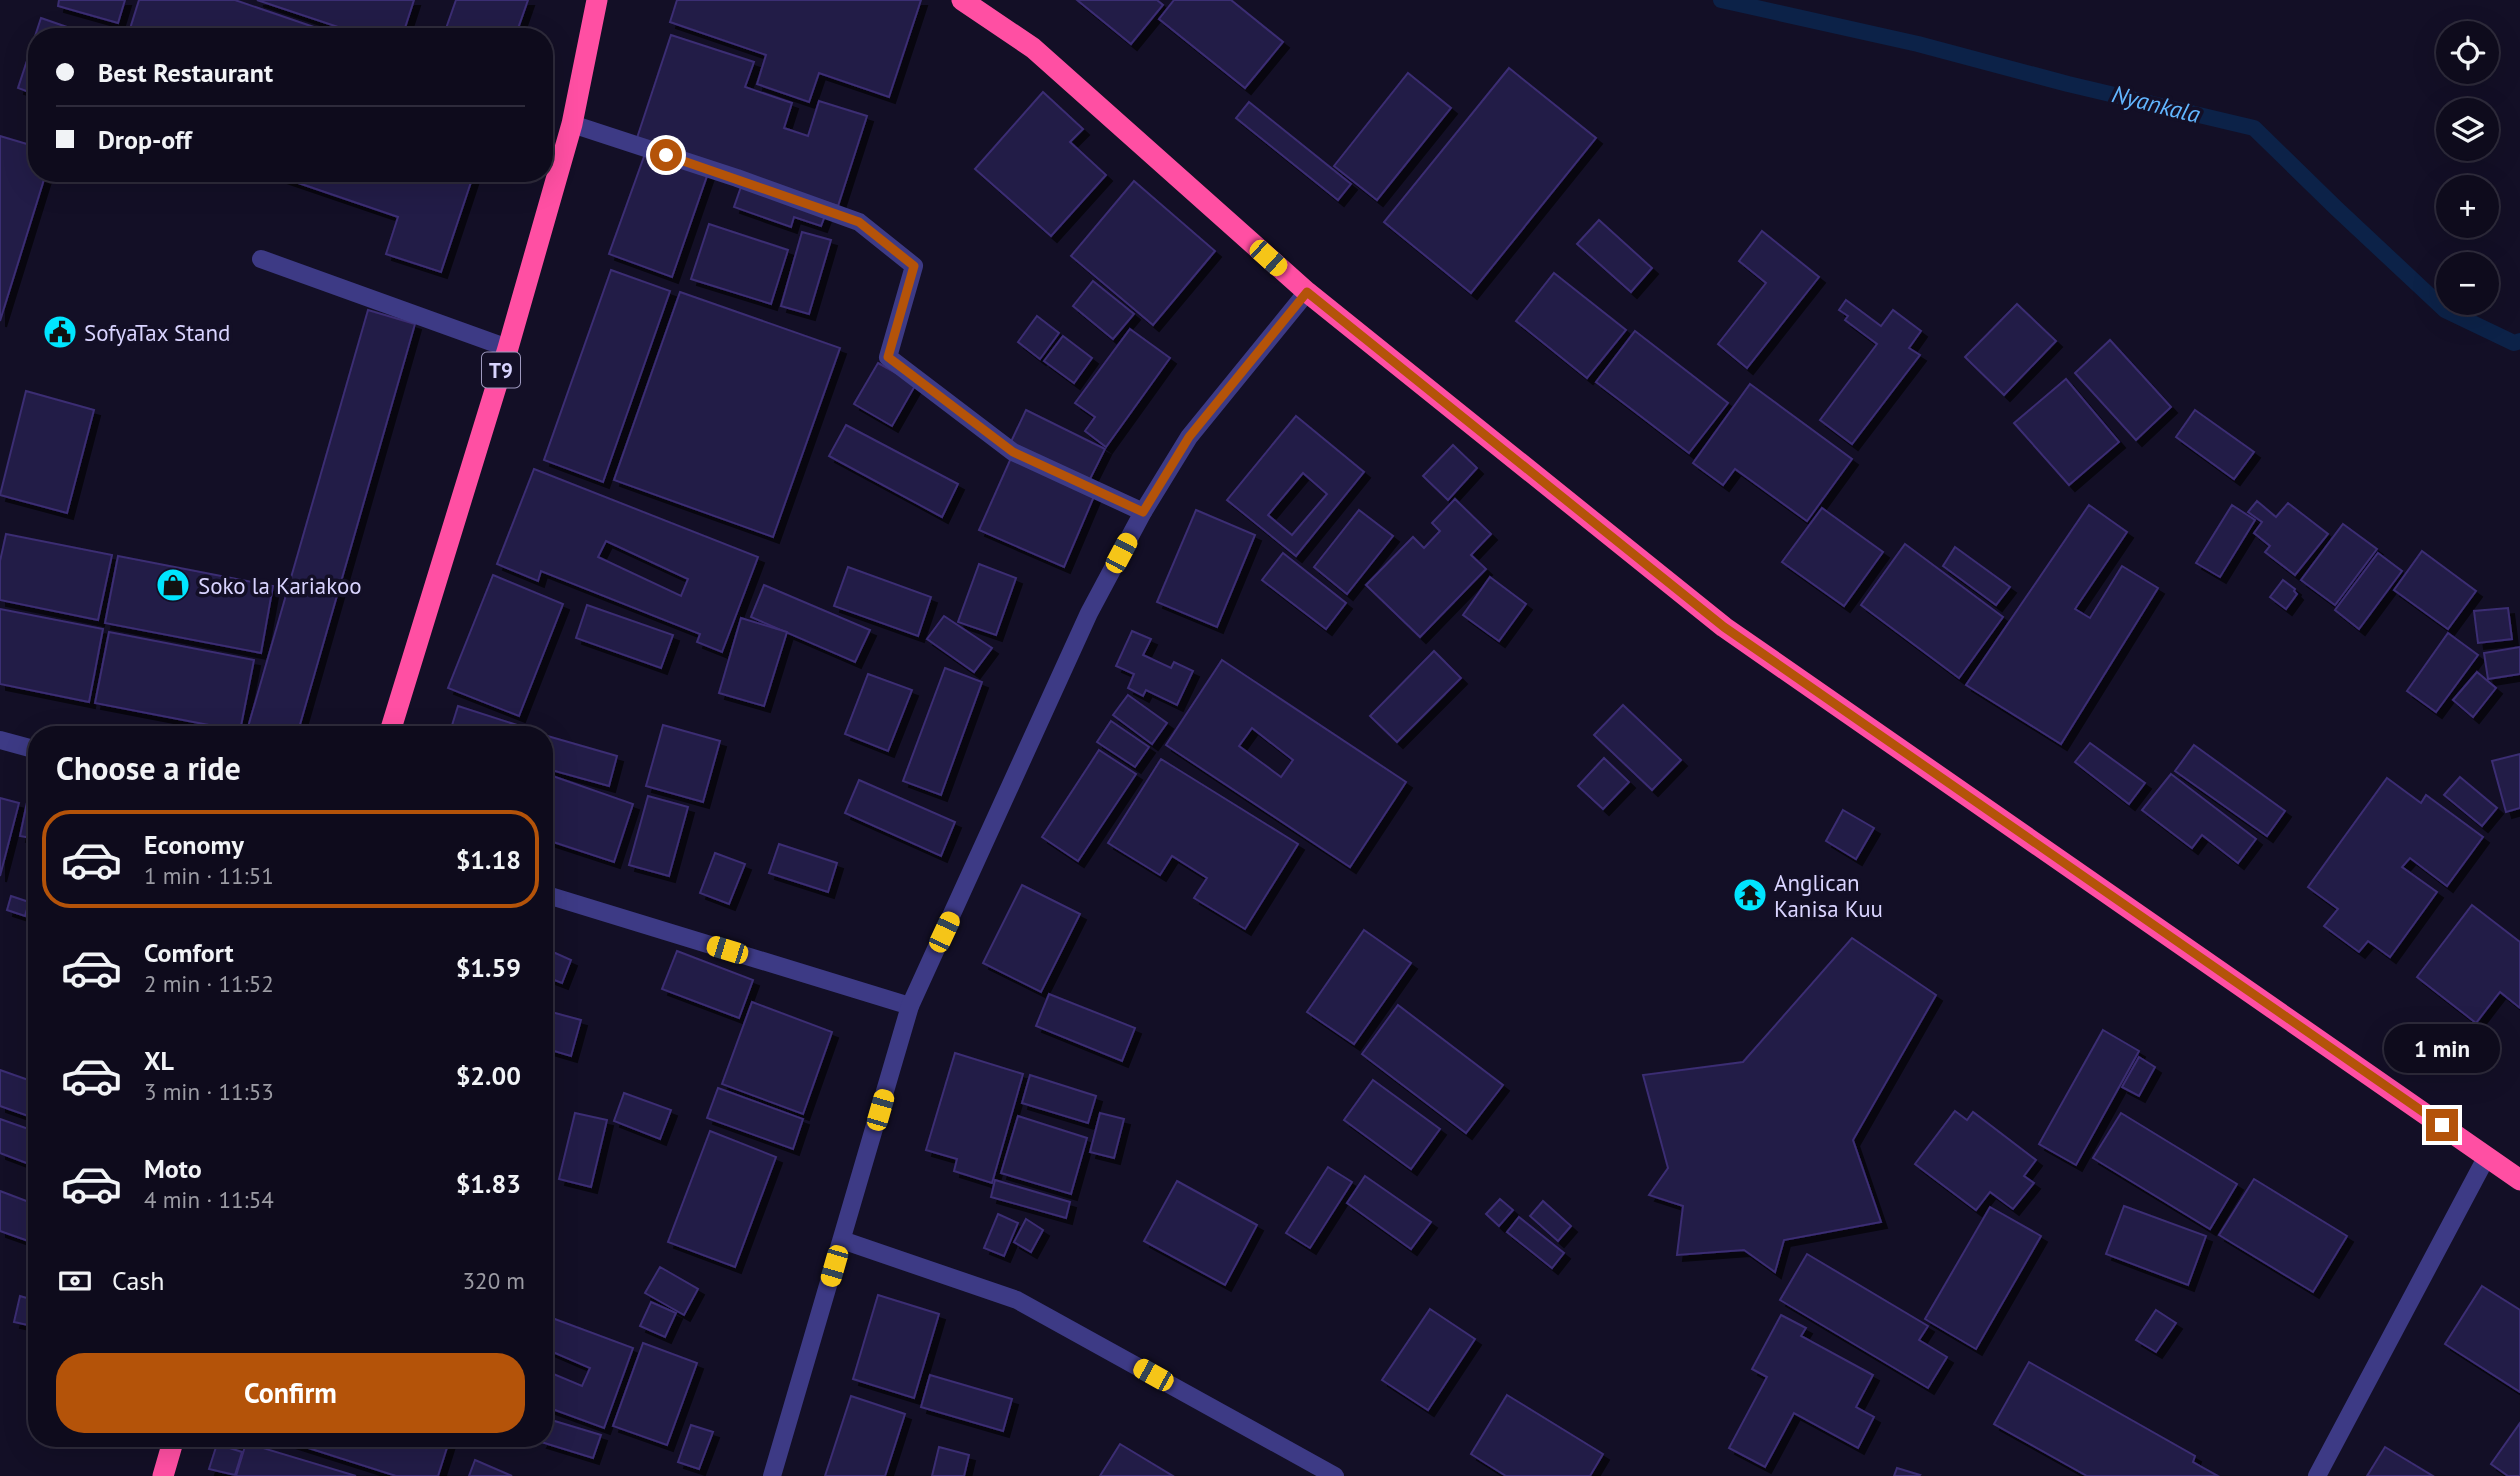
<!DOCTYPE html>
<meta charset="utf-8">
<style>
:root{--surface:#0e0b1c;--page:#1c1929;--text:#f1f3f6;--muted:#9b9ba3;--line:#2e2b3b;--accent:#b45309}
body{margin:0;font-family:"PT Sans",sans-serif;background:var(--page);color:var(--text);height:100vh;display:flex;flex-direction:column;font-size:26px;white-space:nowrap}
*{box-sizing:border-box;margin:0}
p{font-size:23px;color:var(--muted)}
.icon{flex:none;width:38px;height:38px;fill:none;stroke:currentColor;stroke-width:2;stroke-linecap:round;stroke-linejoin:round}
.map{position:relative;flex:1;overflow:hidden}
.drawer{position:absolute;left:28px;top:726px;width:525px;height:721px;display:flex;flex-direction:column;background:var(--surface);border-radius:28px;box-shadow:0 7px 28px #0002,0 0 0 2px var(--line)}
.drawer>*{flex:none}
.hud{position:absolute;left:28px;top:28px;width:525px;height:154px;border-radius:28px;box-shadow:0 7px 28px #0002,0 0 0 2px var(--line);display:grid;align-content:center;height:154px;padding:0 28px;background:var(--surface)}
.controls{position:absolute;left:2436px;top:21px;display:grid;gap:14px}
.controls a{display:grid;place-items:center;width:63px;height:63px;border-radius:50%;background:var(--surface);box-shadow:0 7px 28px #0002,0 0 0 2px var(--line);font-size:35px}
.end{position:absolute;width:32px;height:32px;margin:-16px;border:9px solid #b45309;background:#fff;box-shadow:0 0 0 4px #fff}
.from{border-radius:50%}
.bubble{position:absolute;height:49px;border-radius:24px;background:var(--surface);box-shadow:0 7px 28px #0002,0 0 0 2px var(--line);font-size:23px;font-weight:700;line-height:49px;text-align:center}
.car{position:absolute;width:21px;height:42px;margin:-21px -10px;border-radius:9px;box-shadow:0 0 5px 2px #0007;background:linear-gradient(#f5c518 24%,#345 0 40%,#f5c518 0 76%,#345 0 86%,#f5c518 0)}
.hud b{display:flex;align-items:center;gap:24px;height:66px;font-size:26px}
.hud b+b{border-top:2px solid var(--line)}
.hud i{width:18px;height:18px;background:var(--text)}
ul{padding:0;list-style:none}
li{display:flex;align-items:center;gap:21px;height:98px;margin:0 14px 10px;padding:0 14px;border:4px solid transparent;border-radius:28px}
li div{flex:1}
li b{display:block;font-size:26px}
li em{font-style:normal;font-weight:700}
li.on{border-color:var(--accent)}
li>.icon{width:63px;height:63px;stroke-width:1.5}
h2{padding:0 28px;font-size:32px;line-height:84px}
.pay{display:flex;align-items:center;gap:18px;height:77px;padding:0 28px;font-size:26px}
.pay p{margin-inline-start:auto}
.cta{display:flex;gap:14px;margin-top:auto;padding:14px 28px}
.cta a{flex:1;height:80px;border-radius:28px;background:var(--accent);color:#fff;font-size:28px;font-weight:700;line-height:80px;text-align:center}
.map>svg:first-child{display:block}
</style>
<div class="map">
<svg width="2520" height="1476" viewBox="0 0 2520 1476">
<defs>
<filter id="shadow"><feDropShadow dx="6" dy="6" stdDeviation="0" flood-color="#0009"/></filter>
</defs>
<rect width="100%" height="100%" fill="#130f26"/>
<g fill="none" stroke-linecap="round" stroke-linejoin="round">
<polyline stroke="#0c2248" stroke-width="16" points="1721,0 1918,44 2068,84 2254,128 2336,208 2445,310 2514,343 2520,341"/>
</g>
<g fill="#241b47" stroke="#3b2d73" stroke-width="2" fill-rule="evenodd" filter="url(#shadow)">
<polygon points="59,0 125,0 118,23 58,6"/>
<polygon points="139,0 235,0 343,37 143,37 129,32"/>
<polygon points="257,0 414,0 402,37 368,37"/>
<polygon points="456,0 528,0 515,37 443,37"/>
<polygon points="677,0 921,0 889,97 819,73 809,102 757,84 766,55 670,22"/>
<polygon points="1077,0 1157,0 1163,5 1131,44"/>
<polygon points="1174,0 1231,0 1283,42 1245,88 1159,19"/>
<polygon points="41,18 96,37 37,37 37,95 18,88"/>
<polygon points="671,35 754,62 745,87 792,103 784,128 808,136 819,101 867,116 838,206 636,141"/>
<polygon points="1509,68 1596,138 1471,293 1384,222"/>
<polygon points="1408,73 1451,108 1377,200 1334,166"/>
<polygon points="1043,92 1083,129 1070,142 1106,175 1051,236 975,169"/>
<polygon points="1249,102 1351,184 1338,200 1236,118"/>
<polygon points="0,136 37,147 37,173 46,173 0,321"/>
<polygon points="646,151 708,173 672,277 609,254"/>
<polygon points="269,173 474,173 441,272 386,254 398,217"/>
<polygon points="1134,181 1215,251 1153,325 1071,256"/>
<polygon points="742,184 826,213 821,226 794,217 791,227 734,207"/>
<polygon points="1599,220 1652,268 1631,292 1577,244"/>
<polygon points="709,224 788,250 771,304 691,279"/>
<polygon points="1762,231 1819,277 1747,368 1718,344 1766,283 1739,261"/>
<polygon points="802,232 831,240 809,314 781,306"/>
<polygon points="611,270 670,291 603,482 544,460"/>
<polygon points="1554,273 1626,330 1587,378 1516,321"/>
<polygon points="1093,281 1134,314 1113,339 1073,306"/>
<polygon points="680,292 840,348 773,537 614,480"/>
<polygon points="1846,300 1881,326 1893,310 1921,331 1909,348 1920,355 1852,444 1820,420 1877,344 1845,320 1848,316 1839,310"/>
<polygon points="2017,304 2056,341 2004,395 1965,357"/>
<polygon points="368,310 415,324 297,735 250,735 246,734"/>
<polygon points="1037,316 1059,333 1040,359 1018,342"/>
<polygon points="1130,329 1170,358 1106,447 1085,431 1095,417 1075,403"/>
<polygon points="1635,331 1728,403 1689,453 1596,382"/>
<polygon points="1063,336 1092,358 1074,383 1044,361"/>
<polygon points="2110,340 2171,407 2136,440 2075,373"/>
<polygon points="878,363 916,384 892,426 854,404"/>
<polygon points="2066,379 2119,442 2069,485 2014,423"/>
<polygon points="1750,384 1852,459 1807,521 1735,469 1723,485 1693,463"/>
<polygon points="26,391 94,410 67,513 0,495"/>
<polygon points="1026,410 1105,449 1087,485 1009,446"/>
<polygon points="2195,410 2254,452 2234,479 2176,437"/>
<path d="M1296,416l68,56 -68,84 -69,-56zM1303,473l24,21 -35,41 -24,-20z"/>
<polygon points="846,425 958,484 942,517 829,456"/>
<polygon points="1453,445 1477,468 1448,500 1423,476"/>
<polygon points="1011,458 1095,494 1064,567 979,530"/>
<path d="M534,469l224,88 -36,95 -25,-10 3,-8 -159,-63 -3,10 -41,-17zM606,541l82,38 -7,17 -83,-39z"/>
<polygon points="1455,499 1491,534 1471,555 1486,569 1420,637 1366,585 1413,537 1424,548 1440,531 1432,523"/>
<polygon points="2257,501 2276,517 2288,503 2328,534 2295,575 2265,552 2270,546 2254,533 2262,522 2248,512"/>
<polygon points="2089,505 2127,532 2075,609 2090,618 2122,566 2158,588 2061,744 1966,685"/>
<polygon points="2232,505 2255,520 2220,577 2196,563"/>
<polygon points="1822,508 1883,552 1844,606 1782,562"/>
<polygon points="1196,510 1255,535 1217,627 1157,602"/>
<polygon points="1359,510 1393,536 1347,594 1314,567"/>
<polygon points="2343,524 2377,549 2335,605 2301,580"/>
<polygon points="6,534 112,555 98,620 0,600 0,561"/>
<polygon points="1905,544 2003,617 1959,678 1861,605"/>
<polygon points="1955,547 2010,587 1996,605 1943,566"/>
<polygon points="2422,551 2476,591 2448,629 2394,590"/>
<polygon points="1283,553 1346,603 1326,629 1262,580"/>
<polygon points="2378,553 2402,571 2359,629 2335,610"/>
<polygon points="118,556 273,586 261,653 105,623"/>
<polygon points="979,564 1016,578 996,635 958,622"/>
<polygon points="848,567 931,597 918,636 834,606"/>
<polygon points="493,575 563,604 519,716 448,688"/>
<polygon points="1490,577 1526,604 1499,641 1463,615"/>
<polygon points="2283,580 2295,589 2294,591 2297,594 2286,609 2270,597"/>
<polygon points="764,585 870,630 855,662 751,617"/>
<polygon points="587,605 673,635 661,668 576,638"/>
<polygon points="2508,608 2512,639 2478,643 2474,611"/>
<polygon points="0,609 103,629 89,702 0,684"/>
<polygon points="944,616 992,648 974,672 927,639"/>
<polygon points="741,618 787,632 764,706 719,693"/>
<polygon points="1132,631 1151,639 1143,655 1171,668 1174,662 1193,671 1177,705 1146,690 1143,696 1128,688 1134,674 1116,666"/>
<polygon points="109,632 254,660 240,731 95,703"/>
<polygon points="2448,633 2478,655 2436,712 2407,691"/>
<polygon points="2520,647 2520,674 2488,679 2484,653"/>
<polygon points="1434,651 1461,678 1397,742 1370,716"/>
<path d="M1222,660l184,122 -56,85 -184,-122zM1252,728l41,32 -12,17 -42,-31z"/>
<polygon points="945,668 982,682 941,795 903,781"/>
<polygon points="2477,672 2496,688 2473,717 2453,700"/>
<polygon points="868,674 912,690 888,751 845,734"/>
<polygon points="1128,695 1167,723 1152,744 1113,715"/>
<polygon points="1623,705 1681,760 1652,790 1594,735"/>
<polygon points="458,706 520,726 517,735 449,735"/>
<polygon points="1111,721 1149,747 1135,767 1097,742"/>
<polygon points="663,725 720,741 703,802 646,786"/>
<polygon points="200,728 234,735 199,735"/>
<polygon points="544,735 617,756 609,786 544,768"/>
<polygon points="2090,743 2145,783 2129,804 2075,762"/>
<polygon points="2194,745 2285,811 2267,836 2175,771"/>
<polygon points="1099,750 1136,774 1078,861 1042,837"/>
<polygon points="2520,754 2520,808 2506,812 2492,761"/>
<polygon points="1604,758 1629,782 1603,809 1578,786"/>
<polygon points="1161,759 1298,844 1245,929 1194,898 1207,878 1172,856 1160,875 1108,843"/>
<polygon points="544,773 633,804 614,862 544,839"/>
<polygon points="2171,774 2256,839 2238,863 2202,835 2192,848 2142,810"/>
<polygon points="2460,777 2497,808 2482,826 2444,795"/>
<polygon points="2387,778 2421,803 2426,795 2483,837 2447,886 2410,858 2402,867 2437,892 2390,957 2368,941 2359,952 2324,926 2338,909 2308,887"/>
<polygon points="859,780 955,822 941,856 845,813"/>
<polygon points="31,783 37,784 37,839 20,836"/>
<polygon points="648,796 688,807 669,876 629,865"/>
<polygon points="0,798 19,803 0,876"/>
<polygon points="1843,810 1874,828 1856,859 1826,841"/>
<polygon points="779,844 837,863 828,892 769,873"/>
<polygon points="715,853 745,864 729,904 700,893"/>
<polygon points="1022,885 1080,914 1041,992 983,963"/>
<polygon points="11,896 29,902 25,916 7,910"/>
<polygon points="2472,905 2520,942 2520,1008 2500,992 2476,1023 2417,977"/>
<polygon points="1364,930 1411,963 1354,1044 1307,1012"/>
<polygon points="1852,938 1936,995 1853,1140 1881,1222 1784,1240 1775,1272 1744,1250 1677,1255 1683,1206 1649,1195 1668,1168 1643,1075 1743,1062"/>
<polygon points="544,948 571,960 562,983 544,976"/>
<polygon points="677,951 753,980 739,1018 662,989"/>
<polygon points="1049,994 1135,1028 1122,1061 1036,1026"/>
<polygon points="752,1002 832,1032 803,1114 722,1084"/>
<polygon points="1398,1005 1503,1085 1466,1133 1362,1054"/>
<polygon points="544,1010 581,1020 571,1056 544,1048"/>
<polygon points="2103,1030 2139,1051 2076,1165 2039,1144"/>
<polygon points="955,1053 1023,1074 992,1183 954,1171 957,1159 926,1150"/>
<polygon points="2139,1057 2155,1067 2139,1096 2122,1087"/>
<polygon points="0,1070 37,1083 37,1119 0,1106"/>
<polygon points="1030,1075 1096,1096 1088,1123 1022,1103"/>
<polygon points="1373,1080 1440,1129 1411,1169 1344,1120"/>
<polygon points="718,1088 803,1119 793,1149 707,1118"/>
<polygon points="624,1093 671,1110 660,1139 614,1121"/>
<polygon points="1955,1111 1967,1120 1973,1112 2036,1160 2024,1176 2034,1183 2013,1209 1990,1192 1976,1210 1915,1164"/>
<polygon points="575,1113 607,1120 591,1187 559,1179"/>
<polygon points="1100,1113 1124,1119 1114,1158 1090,1152"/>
<polygon points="2121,1113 2237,1184 2210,1229 2093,1158"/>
<polygon points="1018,1116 1087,1138 1071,1194 1001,1173"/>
<polygon points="0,1119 37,1132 37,1167 0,1153"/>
<polygon points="710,1131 776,1157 735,1267 668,1242"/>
<polygon points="1328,1167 1352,1182 1310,1248 1286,1233"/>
<polygon points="1365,1176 1431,1222 1411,1249 1347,1203"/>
<polygon points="2254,1179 2347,1236 2313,1292 2219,1235"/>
<polygon points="995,1180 1070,1202 1066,1218 991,1197"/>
<polygon points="1177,1181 1257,1225 1225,1285 1144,1241"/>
<polygon points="0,1191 37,1205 37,1244 0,1231"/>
<polygon points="1500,1199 1513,1210 1499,1226 1486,1214"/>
<polygon points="1543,1201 1571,1226 1558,1241 1530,1216"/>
<polygon points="2124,1206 2206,1236 2188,1285 2106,1254"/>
<polygon points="1990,1207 2041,1236 1976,1349 1925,1319"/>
<polygon points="998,1214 1018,1223 1004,1256 984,1248"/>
<polygon points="1519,1217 1564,1253 1552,1268 1507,1232"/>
<polygon points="1026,1219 1043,1230 1031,1252 1014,1242"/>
<polygon points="1807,1254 1928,1326 1919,1340 1947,1357 1928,1388 1780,1300"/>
<polygon points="660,1267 698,1289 684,1315 645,1293"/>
<polygon points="2482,1286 2520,1310 2520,1392 2445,1344"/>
<polygon points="878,1295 939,1314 914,1398 853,1379"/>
<polygon points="20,1296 37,1301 37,1327 14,1322"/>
<polygon points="651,1302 676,1313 665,1337 640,1326"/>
<polygon points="1430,1309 1475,1339 1428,1410 1382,1380"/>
<polygon points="2156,1310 2176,1323 2156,1352 2136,1340"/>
<polygon points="544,1315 633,1348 604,1428 544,1406 544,1370 582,1386 590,1368 546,1349 544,1354"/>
<polygon points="1781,1315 1806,1328 1801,1336 1873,1375 1856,1407 1874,1417 1858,1448 1794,1413 1765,1467 1729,1448 1767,1377 1752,1369"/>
<polygon points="643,1343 697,1363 667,1445 613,1426"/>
<polygon points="2029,1362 2195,1456 2193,1462 2218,1476 2087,1476 1994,1424"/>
<polygon points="930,1375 1012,1399 1003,1431 921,1407"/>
<polygon points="1507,1395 1603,1454 1590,1476 1506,1476 1471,1454"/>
<polygon points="851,1396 905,1414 885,1476 825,1476"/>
<polygon points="548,1419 601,1435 593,1458 541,1442 544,1438"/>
<polygon points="2520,1423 2520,1476 2508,1476 2491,1464"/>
<polygon points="691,1425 713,1432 699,1469 678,1462"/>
<polygon points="277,1438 395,1438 412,1444 414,1438 450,1438 438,1476 396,1476"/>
<polygon points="246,1443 356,1476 236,1476"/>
<polygon points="217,1444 242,1452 235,1475 209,1469"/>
<polygon points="1120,1444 1173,1476 1100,1476"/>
<polygon points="939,1447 969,1455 964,1476 932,1476"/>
<polygon points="2385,1447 2433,1476 2367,1476"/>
<polygon points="475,1460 512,1476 469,1476"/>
<polygon points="1897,1468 1920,1475 1919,1476 1894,1476"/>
</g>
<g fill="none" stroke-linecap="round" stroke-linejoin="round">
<g stroke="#3d3a85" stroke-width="18">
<polyline points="572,124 737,178 859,222 914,266 888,357 1013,452 1143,512"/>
<polyline points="261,259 508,348"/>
<polyline points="0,740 37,750"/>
<polyline points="544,894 910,1006"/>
<polyline points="842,1240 1017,1300 1335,1476"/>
<polyline points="772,1476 910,1006 1089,613 1143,512 1189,437 1307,292"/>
<polyline points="2317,1476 2487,1156"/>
</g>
<g stroke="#ff4fa3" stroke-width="21">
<polyline points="962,0 1033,48 1307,292 1724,627 2520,1180"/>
<polyline points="389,735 508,348 572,124 597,0"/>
<polyline points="163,1476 174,1438"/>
</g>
</g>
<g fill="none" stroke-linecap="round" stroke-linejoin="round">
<polyline stroke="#b45309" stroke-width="9" points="666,155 859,222 914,266 888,357 1013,452 1143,512 1189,437 1307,292 1724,627 2442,1125"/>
</g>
<defs>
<symbol id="civic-disc" viewBox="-11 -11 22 22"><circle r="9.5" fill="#00e5ff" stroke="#130f26"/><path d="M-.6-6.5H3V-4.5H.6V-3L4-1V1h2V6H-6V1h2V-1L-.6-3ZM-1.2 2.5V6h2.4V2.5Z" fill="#111"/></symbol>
<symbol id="shop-disc" viewBox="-11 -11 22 22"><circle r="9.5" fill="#00e5ff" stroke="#130f26"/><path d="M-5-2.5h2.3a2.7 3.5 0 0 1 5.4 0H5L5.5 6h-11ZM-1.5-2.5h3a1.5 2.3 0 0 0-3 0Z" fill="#111"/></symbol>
<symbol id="temple-disc" viewBox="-11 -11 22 22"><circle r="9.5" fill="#00e5ff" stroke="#130f26"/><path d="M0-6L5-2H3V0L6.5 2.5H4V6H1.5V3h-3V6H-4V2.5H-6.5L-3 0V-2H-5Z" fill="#111"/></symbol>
</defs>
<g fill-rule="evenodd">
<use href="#civic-disc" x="41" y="313" width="38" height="38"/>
<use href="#shop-disc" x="154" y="566" width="38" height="38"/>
<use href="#temple-disc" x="1731" y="876" width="38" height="38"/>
</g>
<g text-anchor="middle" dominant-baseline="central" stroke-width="7" stroke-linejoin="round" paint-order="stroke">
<rect fill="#130f26" stroke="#9e99be" stroke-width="2" x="482" y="352.5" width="38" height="35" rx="5"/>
<g font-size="21" font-weight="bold" fill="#d9d4ff">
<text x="501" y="370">T9</text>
</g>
<g font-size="23" fill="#d9d4ff" stroke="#130f26" text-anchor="start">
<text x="84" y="332">SofyaTax Stand</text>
<text x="198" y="585">Soko la Kariakoo</text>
<text x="1774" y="882">Anglican<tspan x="1774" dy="26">Kanisa Kuu</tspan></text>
</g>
<g font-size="24" font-style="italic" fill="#62b6ff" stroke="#130f26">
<text transform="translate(2156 104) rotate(14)">Nyankala</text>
</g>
</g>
</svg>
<div class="controls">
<a><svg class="icon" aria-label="locate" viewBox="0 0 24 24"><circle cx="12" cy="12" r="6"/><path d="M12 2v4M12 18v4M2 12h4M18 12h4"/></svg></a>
<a><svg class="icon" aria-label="layers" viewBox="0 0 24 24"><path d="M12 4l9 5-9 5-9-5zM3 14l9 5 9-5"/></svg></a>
<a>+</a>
<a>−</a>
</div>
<i class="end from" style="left:666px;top:155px"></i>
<i class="end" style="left:2442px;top:1125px"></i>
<div class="bubble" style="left:2384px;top:1024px;width:116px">1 min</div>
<i class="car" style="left:1268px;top:258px;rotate:132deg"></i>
<i class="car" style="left:1121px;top:553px;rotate:28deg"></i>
<i class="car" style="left:944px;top:932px;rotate:25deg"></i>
<i class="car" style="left:727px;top:950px;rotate:287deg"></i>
<i class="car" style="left:880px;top:1110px;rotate:16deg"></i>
<i class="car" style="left:834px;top:1266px;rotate:196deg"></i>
<i class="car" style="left:1153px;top:1375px;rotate:299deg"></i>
<div class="hud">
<b><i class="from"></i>Best Restaurant</b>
<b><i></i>Drop-off</b>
</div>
<section class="drawer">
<h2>Choose a ride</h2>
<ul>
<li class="on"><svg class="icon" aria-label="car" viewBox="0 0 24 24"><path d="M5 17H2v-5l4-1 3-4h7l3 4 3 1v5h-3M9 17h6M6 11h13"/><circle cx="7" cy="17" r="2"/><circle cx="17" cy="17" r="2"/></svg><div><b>Economy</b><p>1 min · 11:51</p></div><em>$1.18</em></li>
<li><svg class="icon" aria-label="car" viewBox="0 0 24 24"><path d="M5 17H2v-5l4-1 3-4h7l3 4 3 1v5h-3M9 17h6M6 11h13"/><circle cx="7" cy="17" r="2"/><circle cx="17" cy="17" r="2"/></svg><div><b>Comfort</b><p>2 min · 11:52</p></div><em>$1.59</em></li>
<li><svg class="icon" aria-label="car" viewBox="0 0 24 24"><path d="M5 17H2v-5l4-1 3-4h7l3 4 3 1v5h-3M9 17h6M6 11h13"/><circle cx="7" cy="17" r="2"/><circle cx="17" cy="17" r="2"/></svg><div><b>XL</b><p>3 min · 11:53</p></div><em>$2.00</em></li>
<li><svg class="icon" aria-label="car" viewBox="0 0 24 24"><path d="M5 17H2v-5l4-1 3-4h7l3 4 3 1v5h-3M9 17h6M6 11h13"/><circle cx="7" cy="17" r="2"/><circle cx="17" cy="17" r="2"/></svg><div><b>Moto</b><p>4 min · 11:54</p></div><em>$1.83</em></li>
</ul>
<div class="pay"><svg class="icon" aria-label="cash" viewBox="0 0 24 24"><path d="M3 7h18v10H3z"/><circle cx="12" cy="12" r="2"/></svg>Cash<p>320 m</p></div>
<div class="cta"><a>Confirm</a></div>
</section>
</div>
